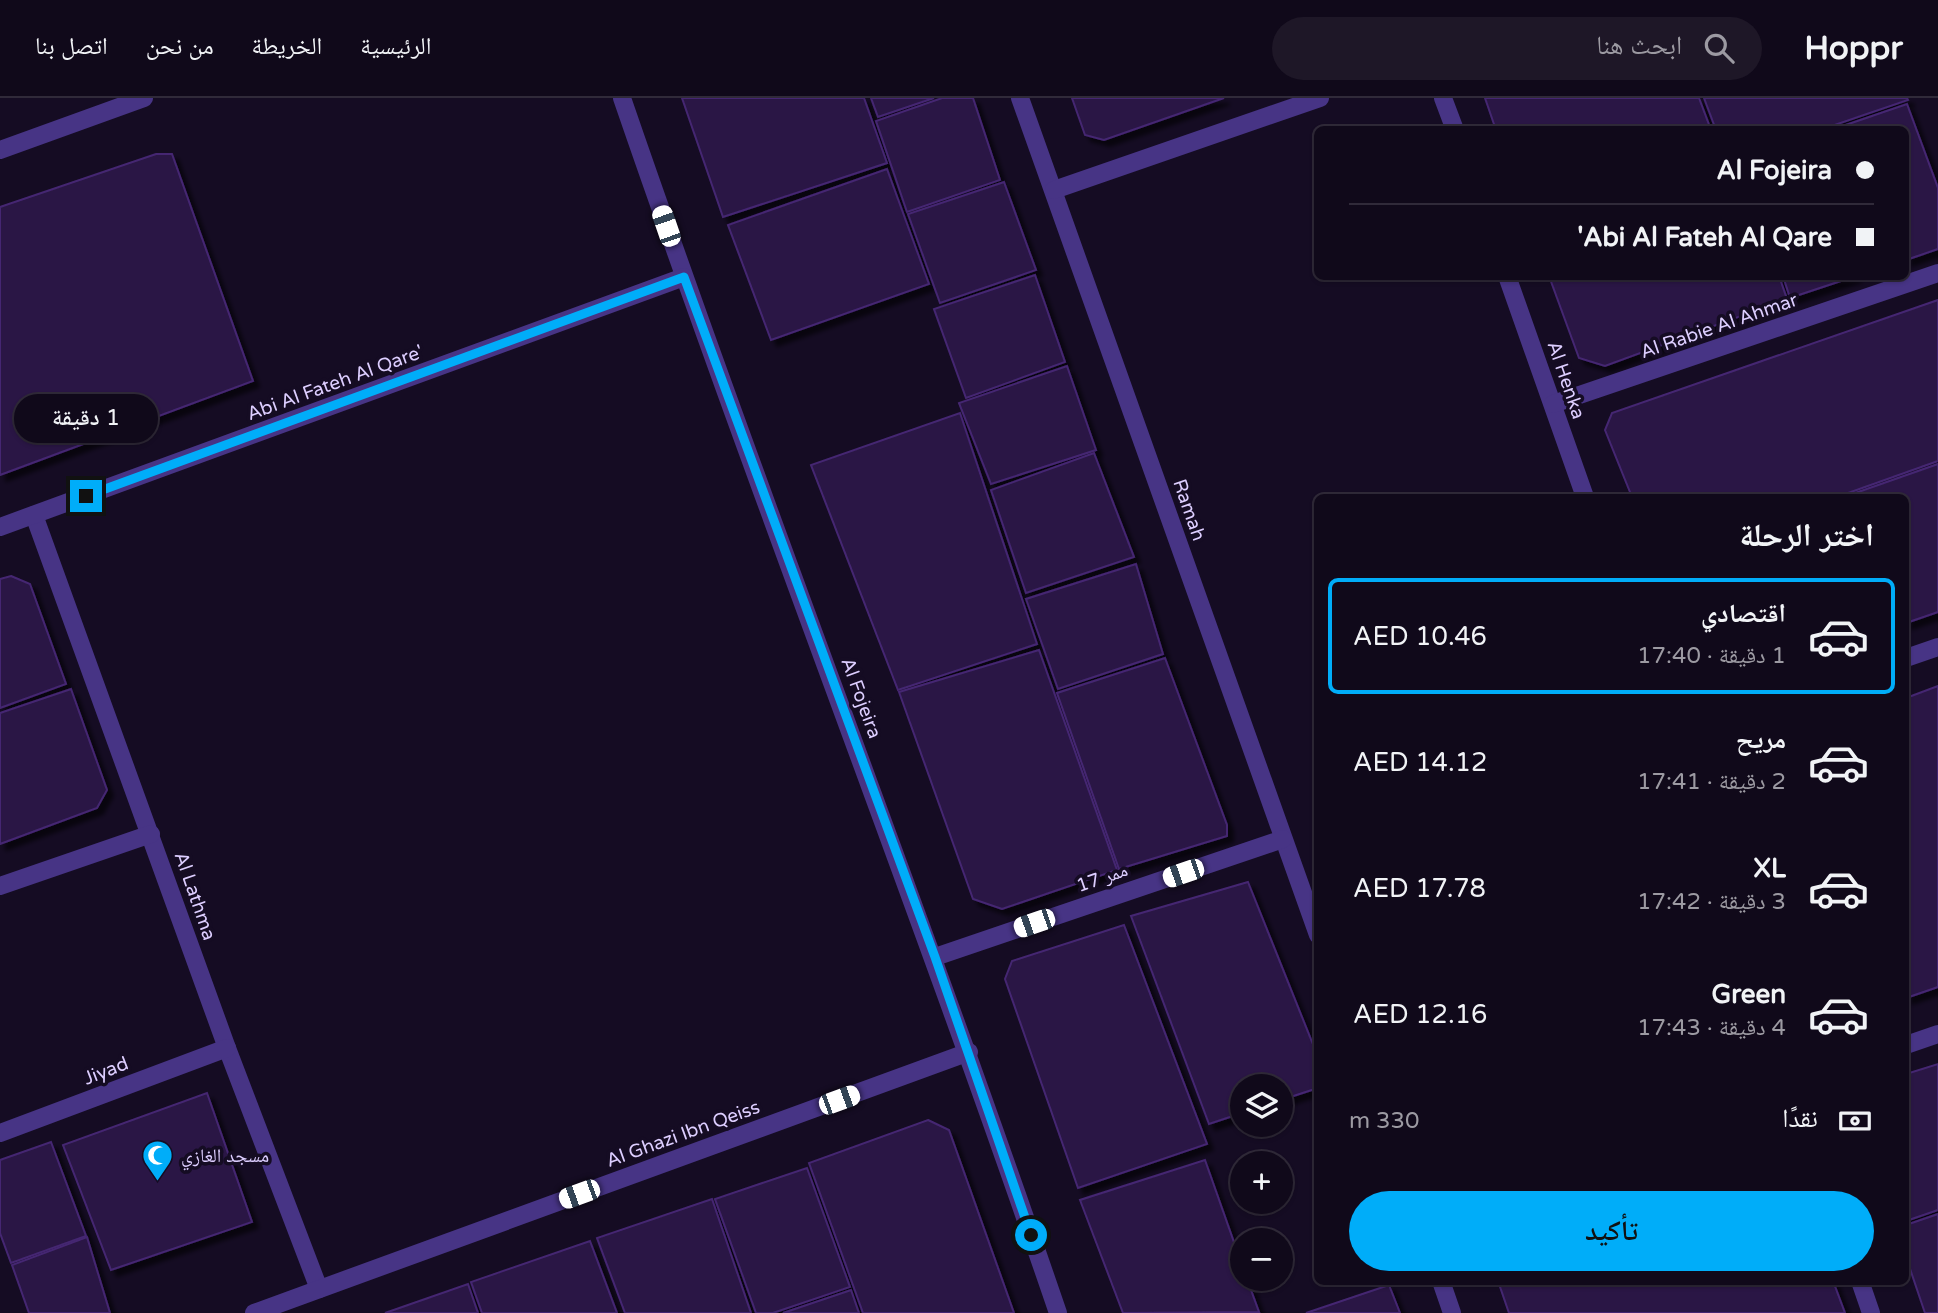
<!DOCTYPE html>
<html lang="ar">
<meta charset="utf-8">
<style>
:root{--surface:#10091a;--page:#1e1727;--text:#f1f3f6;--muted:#9c9aa2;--line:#302a39;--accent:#00adf9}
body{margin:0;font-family:"Varela Round","Noto Naskh Arabic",sans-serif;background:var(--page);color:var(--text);direction:rtl;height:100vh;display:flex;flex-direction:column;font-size:26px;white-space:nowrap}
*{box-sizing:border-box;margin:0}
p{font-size:23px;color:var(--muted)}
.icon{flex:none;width:38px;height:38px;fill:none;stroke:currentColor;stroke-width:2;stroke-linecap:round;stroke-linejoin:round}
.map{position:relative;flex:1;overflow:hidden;direction:ltr}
.drawer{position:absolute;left:1314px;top:396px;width:595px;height:791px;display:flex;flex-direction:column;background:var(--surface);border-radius:10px;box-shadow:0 2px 5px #0004,0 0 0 2px var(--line);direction:rtl}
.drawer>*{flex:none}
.hud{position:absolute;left:1314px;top:28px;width:595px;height:154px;border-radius:10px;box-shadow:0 2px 5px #0004,0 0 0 2px var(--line);direction:rtl;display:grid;align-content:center;height:154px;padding:0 35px;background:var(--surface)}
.tools{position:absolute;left:1230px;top:976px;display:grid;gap:14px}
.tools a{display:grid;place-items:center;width:63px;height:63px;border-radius:50%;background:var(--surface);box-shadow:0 2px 5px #0004,0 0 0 2px var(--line);font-size:35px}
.end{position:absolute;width:32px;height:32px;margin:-16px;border:9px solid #00adf9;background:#111;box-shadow:0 0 0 4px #111}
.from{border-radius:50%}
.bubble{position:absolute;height:49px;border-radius:24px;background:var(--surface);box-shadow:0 2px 5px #0004,0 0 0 2px var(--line);font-size:23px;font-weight:600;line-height:49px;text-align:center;direction:rtl}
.car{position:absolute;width:21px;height:42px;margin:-21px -10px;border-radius:9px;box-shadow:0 0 5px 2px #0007;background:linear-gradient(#fff 24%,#345 0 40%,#fff 0 76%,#345 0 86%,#fff 0)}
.hud b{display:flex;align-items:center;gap:24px;height:66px;font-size:26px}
.hud b+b{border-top:2px solid var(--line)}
.hud i{width:18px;height:18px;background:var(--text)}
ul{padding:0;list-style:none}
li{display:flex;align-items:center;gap:21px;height:116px;margin:0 14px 10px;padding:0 21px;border:4px solid transparent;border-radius:10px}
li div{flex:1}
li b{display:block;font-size:26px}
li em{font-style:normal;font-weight:600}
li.current{border-color:var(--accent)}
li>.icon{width:63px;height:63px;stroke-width:1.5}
h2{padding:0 35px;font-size:32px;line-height:84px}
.pay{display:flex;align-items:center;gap:18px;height:77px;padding:0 35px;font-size:26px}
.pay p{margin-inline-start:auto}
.primary-button{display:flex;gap:14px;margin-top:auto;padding:14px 35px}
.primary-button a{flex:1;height:80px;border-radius:42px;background:var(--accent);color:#111;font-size:28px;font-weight:600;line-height:80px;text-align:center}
header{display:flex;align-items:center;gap:42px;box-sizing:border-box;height:98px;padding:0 35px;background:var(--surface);border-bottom:2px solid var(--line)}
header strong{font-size:33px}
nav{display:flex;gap:38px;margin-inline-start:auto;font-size:24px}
.search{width:490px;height:63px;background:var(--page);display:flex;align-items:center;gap:18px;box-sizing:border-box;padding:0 24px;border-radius:38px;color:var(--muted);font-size:26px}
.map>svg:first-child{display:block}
</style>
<header>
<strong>Hoppr</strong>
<div class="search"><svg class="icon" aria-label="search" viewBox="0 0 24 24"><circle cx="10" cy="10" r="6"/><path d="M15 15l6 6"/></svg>ابحث هنا</div>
<nav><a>الرئيسية</a><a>الخريطة</a><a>من نحن</a><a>اتصل بنا</a></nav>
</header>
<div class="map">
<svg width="1938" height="1215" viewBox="0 0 1938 1215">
<defs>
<filter id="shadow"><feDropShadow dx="6" dy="6" stdDeviation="2" flood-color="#0009"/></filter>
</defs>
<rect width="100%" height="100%" fill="#150c23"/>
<g fill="#2a1745" stroke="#452772" stroke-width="2" filter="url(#shadow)">
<polygon points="682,0 864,0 887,65 723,119"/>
<polygon points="871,0 934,0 878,19"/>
<polygon points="942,0 973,0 1000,82 907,114 876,23"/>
<polygon points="1072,0 1224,0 1104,42 1085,37"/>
<polygon points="1485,0 1699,0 1711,32 1496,32"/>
<polygon points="1704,0 1907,0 1908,2 1820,32 1716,32"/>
<polygon points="1907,6 1938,90 1938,151 1906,162 1906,32 1831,32"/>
<polygon points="156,56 172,56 253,283 0,377 0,109"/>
<polygon points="887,71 929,186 771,242 728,127"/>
<polygon points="1004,84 1036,172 940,205 908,116"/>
<polygon points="1035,177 1065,264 966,300 934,211"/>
<polygon points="1549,178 1779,178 1787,201 1605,268 1579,260"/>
<polygon points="1783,178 1856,178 1790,200"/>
<polygon points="1938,202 1938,363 1837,399 1632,399 1605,332 1612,315"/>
<polygon points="1067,268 1096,352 991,386 959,305"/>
<polygon points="960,315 1037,546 898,592 811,367"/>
<polygon points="1094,355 1134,459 1026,495 991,392"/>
<polygon points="1938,366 1938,514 1906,525 1906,399 1844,399"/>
<polygon points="1136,466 1163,556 1058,591 1026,501"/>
<polygon points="11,478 30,486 66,586 0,610 0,481"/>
<polygon points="1039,552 1117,772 1002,811 973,801 899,594"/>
<polygon points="1165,560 1227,727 1227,738 1119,771 1057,595"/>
<polygon points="1938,588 1938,889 1906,900 1906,600"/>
<polygon points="71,591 107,692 97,710 0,746 0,615"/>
<polygon points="1248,784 1318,959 1318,990 1281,1002 1281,989 1242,989 1242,1015 1209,1026 1131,818"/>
<polygon points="1124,827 1207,1046 1078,1090 1005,881 1012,863"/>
<polygon points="1938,966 1938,1112 1906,1123 1906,976"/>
<polygon points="207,995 252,1124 111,1172 63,1047"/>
<polygon points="928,1022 949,1032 1014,1215 863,1215 809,1065"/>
<polygon points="51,1044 86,1138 11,1165 0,1135 0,1062"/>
<polygon points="1205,1062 1242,1167 1242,1181 1247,1181 1259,1214 1123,1215 1080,1102"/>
<polygon points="807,1070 850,1189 773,1215 756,1215 715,1101"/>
<polygon points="712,1101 751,1215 625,1215 597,1140"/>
<polygon points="1938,1116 1938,1215 1925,1215 1906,1159 1906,1127"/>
<polygon points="87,1139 110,1215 29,1215 12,1167"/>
<polygon points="590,1143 617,1215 482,1215 471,1184"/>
<polygon points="1498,1183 1833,1183 1845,1215 1509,1215"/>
<polygon points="468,1186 478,1215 385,1215"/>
<polygon points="1389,1187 1400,1215 1306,1215"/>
<polygon points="851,1192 859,1215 783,1215"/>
</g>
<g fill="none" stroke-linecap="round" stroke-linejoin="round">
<g stroke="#473485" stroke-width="18">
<path d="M622,0c140,407 297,808 436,1215"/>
<polyline points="1020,0 1318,837"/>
<polyline points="1443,0 1455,32"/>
<polyline points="0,52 144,0"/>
<polyline points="1054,92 1320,0"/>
<polyline points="1507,178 1585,399"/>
<polyline points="1553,306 1938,175"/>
<polyline points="34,417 227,950 319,1191"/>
<polyline points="0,429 684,179"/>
<polyline points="1906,560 1938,549"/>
<polyline points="0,788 151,736"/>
<polyline points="935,859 1283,741"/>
<polyline points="1906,947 1938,936"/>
<polyline points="0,1035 227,950"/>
<polyline points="1441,1183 1452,1215"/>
<polyline points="1860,1183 1871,1215"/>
<polyline points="254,1215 969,954"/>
</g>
</g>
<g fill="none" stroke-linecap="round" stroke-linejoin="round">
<polyline stroke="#00adf9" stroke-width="9" points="86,398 684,179 935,859 1031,1137"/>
</g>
<defs>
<symbol id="mosque-pin" viewBox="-11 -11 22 30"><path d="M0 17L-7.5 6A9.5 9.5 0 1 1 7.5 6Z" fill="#00adf9" stroke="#150c23"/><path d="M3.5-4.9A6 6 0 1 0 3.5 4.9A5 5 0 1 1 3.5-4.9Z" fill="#fff"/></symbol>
</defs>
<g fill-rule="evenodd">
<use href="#mosque-pin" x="140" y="1040" width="35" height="47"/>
</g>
<g text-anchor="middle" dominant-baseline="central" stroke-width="7" stroke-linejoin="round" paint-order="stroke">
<g font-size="19" fill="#ddceff" stroke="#150c23">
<text transform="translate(1719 228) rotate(-19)">Al Rabie Al Ahmar</text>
<text transform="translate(1566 282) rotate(71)">Al Henka</text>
<text transform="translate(335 285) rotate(-20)">Abi Al Fateh Al Qare'</text>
<text transform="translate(1189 412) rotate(71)">Ramah</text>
<text transform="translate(861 600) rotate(70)">Al Fojeira</text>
<text transform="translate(1102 780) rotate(-19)">ممر 17</text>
<text transform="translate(195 798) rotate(71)">Al Lathma</text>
<text transform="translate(106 973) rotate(-21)">Jiyad</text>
<text transform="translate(683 1036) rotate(-20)">Al Ghazi Ibn Qeiss</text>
</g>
<g font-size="19" fill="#ddceff" stroke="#150c23" text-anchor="start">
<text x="181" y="1058">مسجد الغازي</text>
</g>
</g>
</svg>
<div class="tools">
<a><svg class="icon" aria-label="layers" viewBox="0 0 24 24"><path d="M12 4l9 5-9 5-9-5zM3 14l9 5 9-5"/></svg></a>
<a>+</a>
<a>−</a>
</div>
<i class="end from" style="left:1031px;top:1137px"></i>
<i class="end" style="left:86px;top:398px"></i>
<div class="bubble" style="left:14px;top:296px;width:144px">1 دقيقة</div>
<i class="car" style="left:666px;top:128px;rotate:341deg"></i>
<i class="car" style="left:1183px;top:775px;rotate:251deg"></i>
<i class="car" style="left:1034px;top:825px;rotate:251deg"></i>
<i class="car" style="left:839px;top:1002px;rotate:70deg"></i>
<i class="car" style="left:579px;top:1096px;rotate:250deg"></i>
<div class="hud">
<b><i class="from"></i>Al Fojeira</b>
<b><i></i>Abi Al Fateh Al Qare'</b>
</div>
<section class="drawer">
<h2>اختر الرحلة</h2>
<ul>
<li class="current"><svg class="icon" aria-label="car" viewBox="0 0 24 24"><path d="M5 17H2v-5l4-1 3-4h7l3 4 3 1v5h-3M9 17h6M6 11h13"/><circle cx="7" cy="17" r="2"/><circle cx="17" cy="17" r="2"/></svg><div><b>اقتصادي</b><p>1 دقيقة · 17:40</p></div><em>AED 10.46</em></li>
<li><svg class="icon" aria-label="car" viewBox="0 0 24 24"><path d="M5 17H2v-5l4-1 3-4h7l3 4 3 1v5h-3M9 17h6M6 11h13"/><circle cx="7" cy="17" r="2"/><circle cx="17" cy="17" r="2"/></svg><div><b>مريح</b><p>2 دقيقة · 17:41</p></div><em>AED 14.12</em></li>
<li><svg class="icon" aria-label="car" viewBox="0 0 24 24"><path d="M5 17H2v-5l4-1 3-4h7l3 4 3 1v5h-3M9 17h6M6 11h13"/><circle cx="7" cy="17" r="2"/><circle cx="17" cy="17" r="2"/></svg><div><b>XL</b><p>3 دقيقة · 17:42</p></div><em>AED 17.78</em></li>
<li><svg class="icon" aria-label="car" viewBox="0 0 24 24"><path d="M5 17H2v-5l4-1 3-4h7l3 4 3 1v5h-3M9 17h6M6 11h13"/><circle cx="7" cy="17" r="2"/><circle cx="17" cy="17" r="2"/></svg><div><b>Green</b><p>4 دقيقة · 17:43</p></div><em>AED 12.16</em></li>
</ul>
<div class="pay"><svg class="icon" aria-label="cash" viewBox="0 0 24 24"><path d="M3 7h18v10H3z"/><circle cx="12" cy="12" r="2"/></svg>نقدًا<p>330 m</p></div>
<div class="primary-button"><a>تأكيد</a></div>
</section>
</div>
